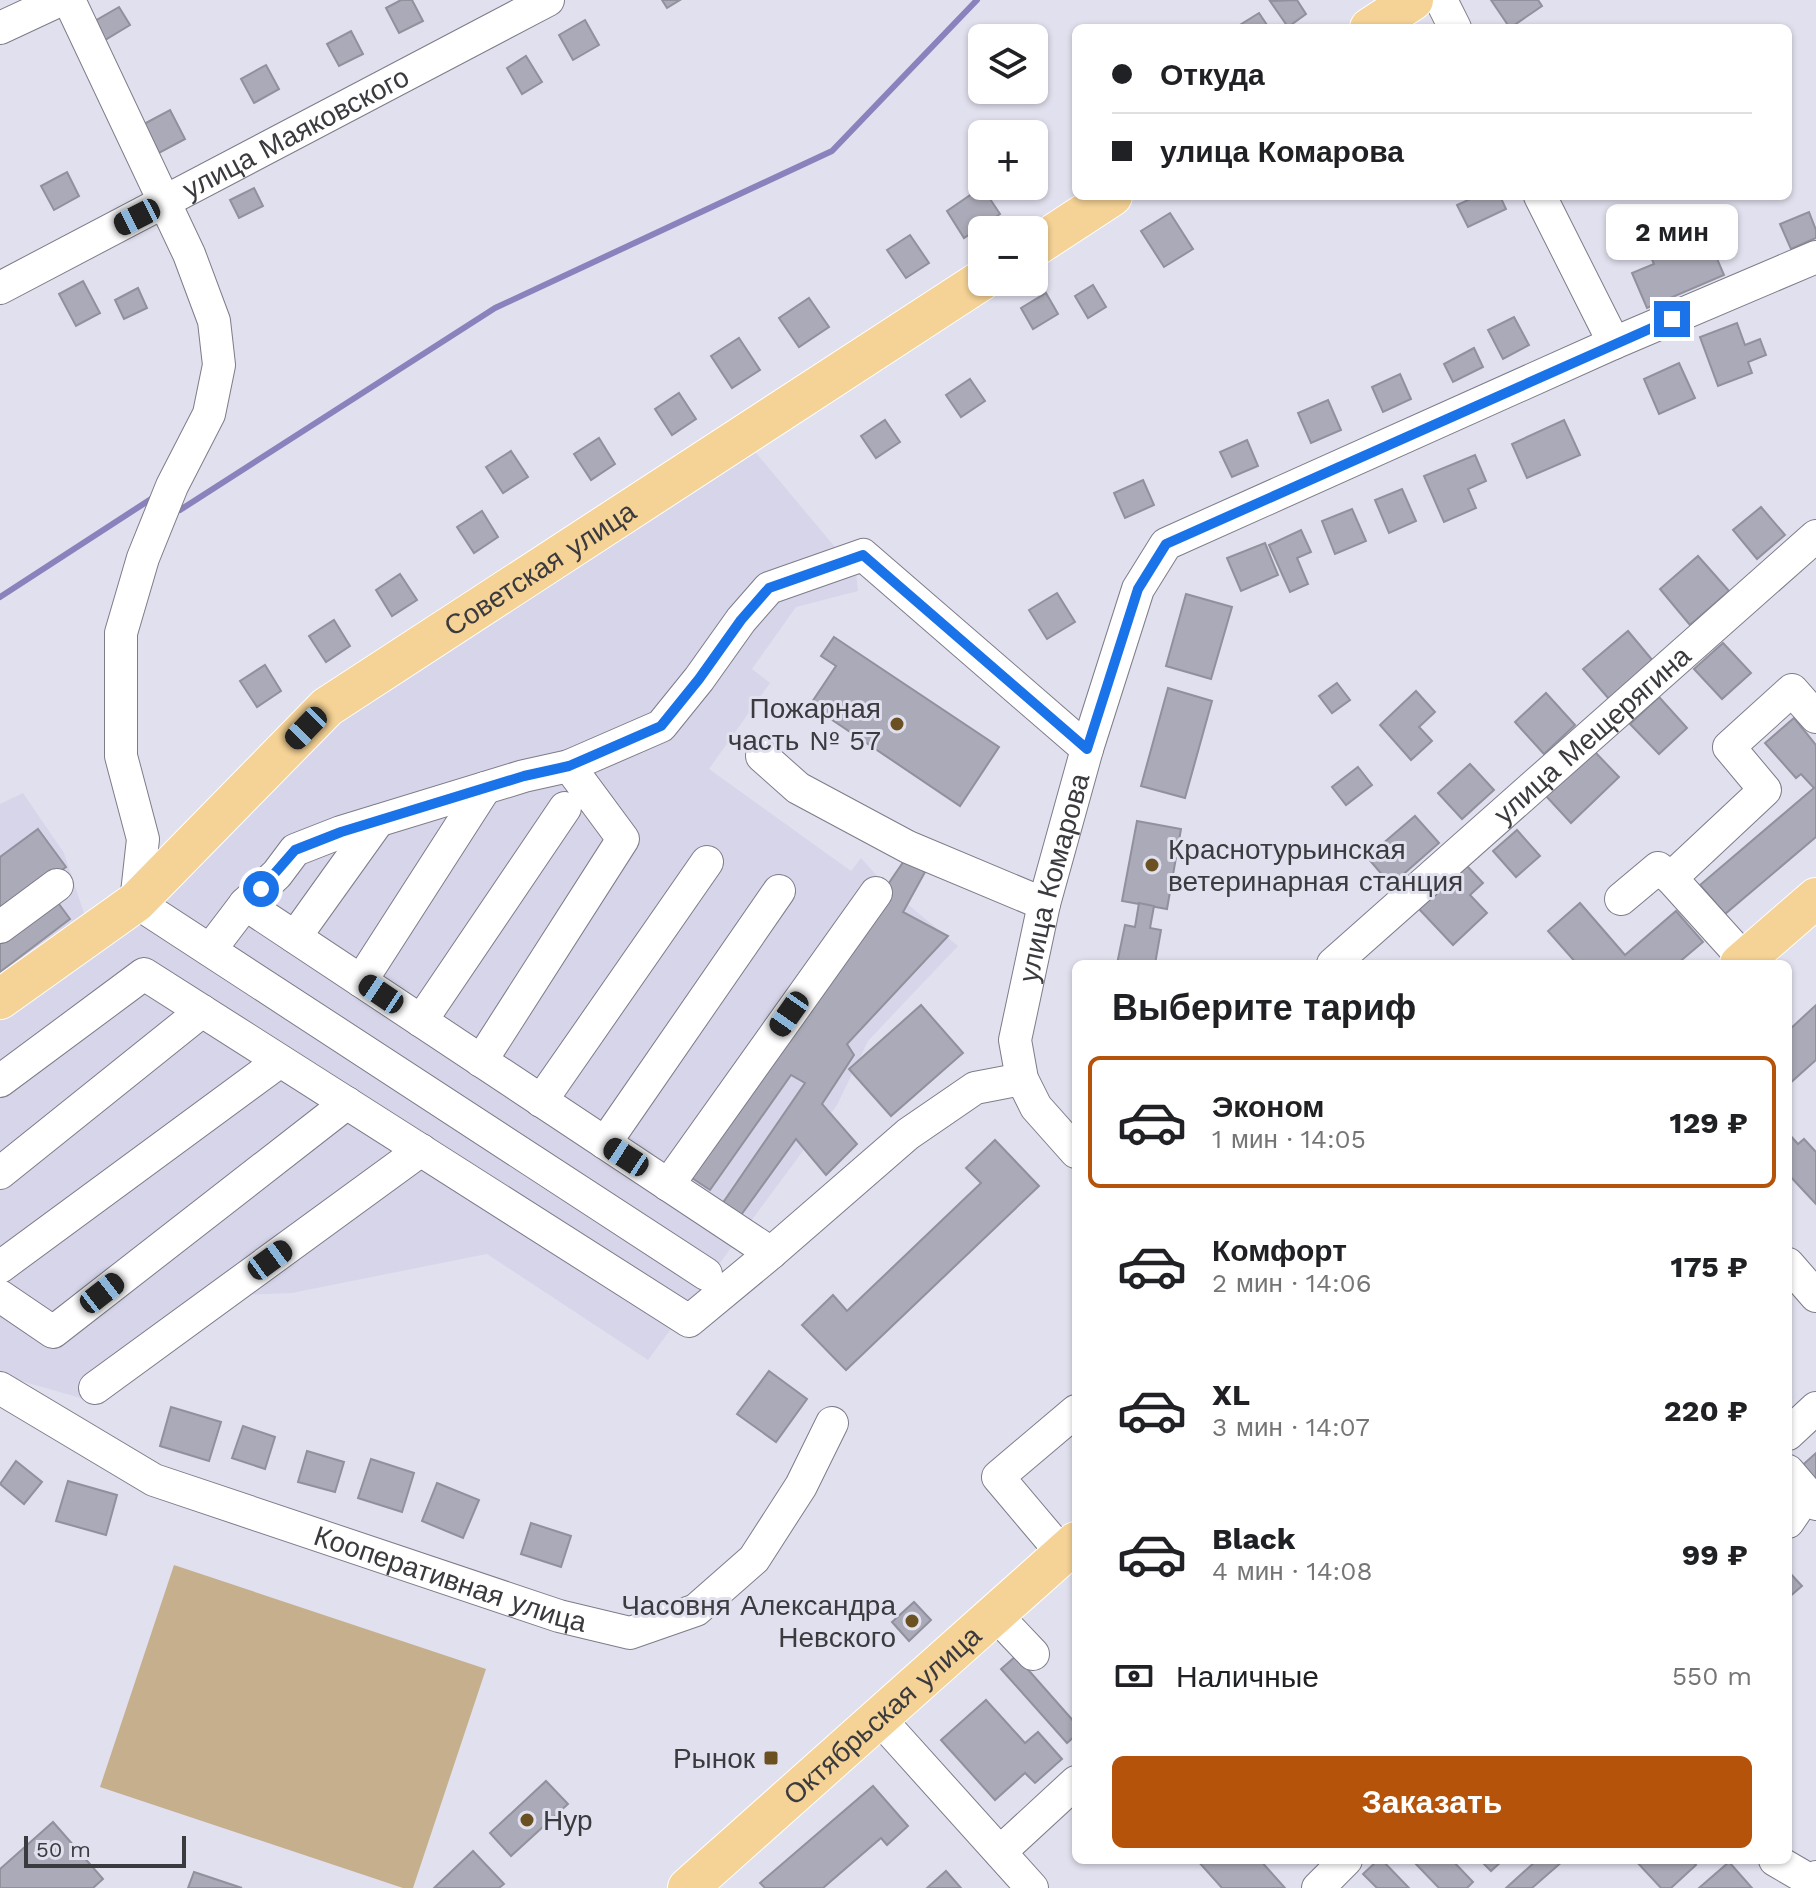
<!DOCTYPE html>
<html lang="ru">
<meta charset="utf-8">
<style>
:root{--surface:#fff;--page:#f6f6f6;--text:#202124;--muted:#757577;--line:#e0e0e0;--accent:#b45309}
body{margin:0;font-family:"Work Sans",sans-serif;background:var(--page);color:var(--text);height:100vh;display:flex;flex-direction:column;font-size:30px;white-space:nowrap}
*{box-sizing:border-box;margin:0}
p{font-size:26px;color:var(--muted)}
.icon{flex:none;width:44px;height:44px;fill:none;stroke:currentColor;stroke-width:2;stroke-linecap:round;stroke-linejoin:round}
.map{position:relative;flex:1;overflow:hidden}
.details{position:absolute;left:1072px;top:960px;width:720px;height:904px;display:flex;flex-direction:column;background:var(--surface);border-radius:12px;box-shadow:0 2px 6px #0004}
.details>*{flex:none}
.banner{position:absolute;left:1072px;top:24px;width:720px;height:176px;border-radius:12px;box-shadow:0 2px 6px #0004;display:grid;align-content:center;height:176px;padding:0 40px;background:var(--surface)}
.controls{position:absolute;left:968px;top:24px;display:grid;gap:16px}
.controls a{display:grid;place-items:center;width:80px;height:80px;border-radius:12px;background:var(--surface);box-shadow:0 2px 6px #0004;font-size:40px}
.scale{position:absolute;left:24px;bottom:20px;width:162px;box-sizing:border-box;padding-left:8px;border:4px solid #3a3a3f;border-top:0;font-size:22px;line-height:28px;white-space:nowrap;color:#3a3a3f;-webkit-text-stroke:6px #e1e0ee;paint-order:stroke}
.end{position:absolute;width:36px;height:36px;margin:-18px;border:10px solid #1a73e8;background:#fff;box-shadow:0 0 0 4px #fff}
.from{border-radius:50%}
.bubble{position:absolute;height:56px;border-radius:12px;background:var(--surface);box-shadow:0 2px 6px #0004;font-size:26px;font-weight:700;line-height:56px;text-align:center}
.car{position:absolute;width:24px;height:48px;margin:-24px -12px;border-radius:10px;box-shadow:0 0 6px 2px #0007;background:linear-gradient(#222 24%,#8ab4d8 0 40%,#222 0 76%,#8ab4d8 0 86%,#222 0)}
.banner b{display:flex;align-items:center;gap:28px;height:76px;font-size:30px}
.banner b+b{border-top:2px solid var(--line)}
.banner i{width:20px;height:20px;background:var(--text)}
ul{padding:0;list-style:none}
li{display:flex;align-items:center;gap:24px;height:132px;margin:0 16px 12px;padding:0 24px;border:4px solid transparent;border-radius:12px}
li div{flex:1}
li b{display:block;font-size:30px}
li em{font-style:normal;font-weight:700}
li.current{border-color:var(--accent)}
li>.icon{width:72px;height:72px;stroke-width:1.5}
h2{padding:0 40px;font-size:36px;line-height:96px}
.pay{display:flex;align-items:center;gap:20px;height:88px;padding:0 40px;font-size:30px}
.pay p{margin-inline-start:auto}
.button{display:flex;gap:16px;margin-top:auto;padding:16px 40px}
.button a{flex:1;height:92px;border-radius:12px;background:var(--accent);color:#fff;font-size:32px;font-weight:700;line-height:92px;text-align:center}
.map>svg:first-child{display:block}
</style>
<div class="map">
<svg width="1816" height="1888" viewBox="0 0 1816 1888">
<rect width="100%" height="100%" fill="#e1e0ee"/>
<g fill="#d7d5ea">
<polygon points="751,447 856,572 858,591 796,607 752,669 770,683 709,769 851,871 861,858 887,887 958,946 868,1041 837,1105 648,1360 487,1254 292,1293 238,1295 98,1403 0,1375 0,1008 336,713"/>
<polygon points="23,793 64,853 84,913 0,975 0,804"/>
</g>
<polygon fill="#c5af8d" points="174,1565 486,1669 413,1888 403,1888 100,1787"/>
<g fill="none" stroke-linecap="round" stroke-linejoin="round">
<g stroke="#8982bc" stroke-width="6">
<polyline points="180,510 495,308 832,151 977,0"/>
<polyline points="0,597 151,499"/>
</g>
</g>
<g fill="#abaab8" stroke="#91909d" stroke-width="2">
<polygon points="401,0 412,0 423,21 399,33 386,8"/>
<polygon points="662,0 680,0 667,8"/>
<polygon points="1297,0 1306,14 1288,27 1270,1"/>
<polygon points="1491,0 1538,0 1542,6 1510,28"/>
<polygon points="119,7 130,25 105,40 95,21"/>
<polygon points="1259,13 1269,28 1235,28"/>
<polygon points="585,20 599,45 573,60 559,35"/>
<polygon points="351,31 363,54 339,66 327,44"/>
<polygon points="526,56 542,82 522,94 507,68"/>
<polygon points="266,65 279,89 254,103 241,79"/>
<polygon points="170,110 185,139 159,153 144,124"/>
<polygon points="67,172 79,196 54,210 41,186"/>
<polygon points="982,187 1000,214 964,238 947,211"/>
<polygon points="254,188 263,206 239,218 230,200"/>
<polygon points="1477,196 1500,196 1506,209 1468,227 1457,205"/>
<polygon points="1809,212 1816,230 1816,238 1791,249 1780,224"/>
<polygon points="1170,213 1193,249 1164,267 1141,231"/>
<polygon points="910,235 929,263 906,278 887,250"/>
<polygon points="1669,239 1676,254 1709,240 1724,275 1647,308 1632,273 1654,264 1647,248"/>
<polygon points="83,281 100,313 76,326 59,294"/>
<polygon points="1093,285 1106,307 1088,318 1075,296"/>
<polygon points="138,288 147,308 124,319 115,300"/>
<polygon points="1046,293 1058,314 1033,329 1021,308"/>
<polygon points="809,298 829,327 799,347 779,318"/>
<polygon points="1514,317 1529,345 1503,359 1488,330"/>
<polygon points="1737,323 1745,345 1760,339 1766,355 1748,362 1752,373 1718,386 1700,337"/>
<polygon points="739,338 760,370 732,388 711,356"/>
<polygon points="1474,348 1483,367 1453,382 1444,364"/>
<polygon points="1679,363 1695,398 1659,414 1644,379"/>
<polygon points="1400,374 1411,399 1383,412 1372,387"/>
<polygon points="970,379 985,401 961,417 946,395"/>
<polygon points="679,393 696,419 672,435 655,409"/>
<polygon points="1328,400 1341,430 1311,443 1298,413"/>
<polygon points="885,420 900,442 876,458 861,436"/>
<polygon points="1564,420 1580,455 1527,478 1512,444"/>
<polygon points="599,438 615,464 591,480 574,454"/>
<polygon points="1247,440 1258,466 1232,477 1220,452"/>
<polygon points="511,451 528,477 503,493 486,467"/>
<polygon points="1475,455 1486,481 1468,489 1476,508 1444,522 1424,476"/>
<polygon points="1143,480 1154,505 1125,518 1114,493"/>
<polygon points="1402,489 1416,521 1389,533 1375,500"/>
<polygon points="1761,507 1785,535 1757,559 1733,530"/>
<polygon points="1352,509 1366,541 1335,554 1322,521"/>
<polygon points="482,511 498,537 474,553 457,527"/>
<polygon points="1301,530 1311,552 1297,558 1308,584 1290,592 1269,545"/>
<polygon points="1265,543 1278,575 1241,591 1227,558"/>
<polygon points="1698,556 1729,591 1690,625 1660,589"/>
<polygon points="400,574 417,600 392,616 376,590"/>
<polygon points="1057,593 1075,622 1047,639 1029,610"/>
<polygon points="1186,594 1232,607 1211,679 1166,666"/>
<polygon points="334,620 350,646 326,662 309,636"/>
<polygon points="1628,631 1653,661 1609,699 1583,669"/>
<polygon points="834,637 999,747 960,806 810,705 836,666 821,656"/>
<polygon points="1723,643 1751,673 1722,699 1694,669"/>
<polygon points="265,665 281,691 257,707 240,681"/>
<polygon points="1337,683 1350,700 1332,713 1319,696"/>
<polygon points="1168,688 1212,701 1185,798 1141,786"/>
<polygon points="1416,691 1435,712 1419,727 1432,741 1411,760 1380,725"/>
<polygon points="1546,693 1575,725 1544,754 1515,722"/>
<polygon points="1659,697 1687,728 1659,754 1630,724"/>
<polygon points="1794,718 1816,745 1816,837 1725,914 1700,885 1814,788 1801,774 1796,778 1765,743"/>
<polygon points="1594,751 1619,777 1571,823 1546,796"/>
<polygon points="1470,764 1494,790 1462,819 1438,793"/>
<polygon points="1358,767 1372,785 1346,805 1332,787"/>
<polygon points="1415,816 1439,843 1391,885 1367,857"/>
<polygon points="1137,821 1181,829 1167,909 1122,901"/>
<polygon points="38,829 66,867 0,916 0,857"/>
<polygon points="1517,830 1540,856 1516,877 1493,851"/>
<polygon points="906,858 925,872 903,912 948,936 847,1044 854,1055 822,1104 857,1144 826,1175 796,1139 736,1222 718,1210 805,1083 791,1075 710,1190 689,1176"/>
<polygon points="1466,865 1483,883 1470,895 1487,913 1453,945 1419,909"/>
<polygon points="56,900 70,919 0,972 0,942"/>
<polygon points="1139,903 1154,906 1150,928 1161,930 1155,964 1117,964 1125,925 1135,927"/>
<polygon points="1580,903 1625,955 1676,911 1703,942 1677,964 1577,964 1548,931"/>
<polygon points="921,1005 963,1053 891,1116 849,1069"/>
<polygon points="1816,1005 1816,1060 1788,1085 1788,1031"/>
<polygon points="1788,1133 1798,1144 1804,1139 1816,1152 1816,1204 1788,1174"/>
<polygon points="995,1140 1039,1186 846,1370 802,1325 833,1295 847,1311 981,1183 966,1168"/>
<polygon points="769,1371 807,1399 776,1442 737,1414"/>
<polygon points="171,1407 221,1422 209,1461 160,1446"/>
<polygon points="243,1426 275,1437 265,1469 232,1458"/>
<polygon points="307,1451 344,1462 335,1492 298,1482"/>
<polygon points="1816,1453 1816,1491 1797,1470"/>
<polygon points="371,1459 414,1473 402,1512 358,1498"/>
<polygon points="16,1461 42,1482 24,1504 0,1484"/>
<polygon points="68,1481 117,1495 106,1535 56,1521"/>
<polygon points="437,1483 479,1500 463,1538 422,1521"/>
<polygon points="531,1523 571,1536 561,1567 521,1554"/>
<polygon points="1788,1571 1802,1586 1788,1598"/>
<polygon points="914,1602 931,1620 909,1641 892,1622"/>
<polygon points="1016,1656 1076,1724 1076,1735 1067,1743 1001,1669"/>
<polygon points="986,1700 1025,1743 1038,1732 1062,1759 1035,1783 1025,1773 995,1800 941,1740"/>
<polygon points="546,1781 568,1804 511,1856 490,1833"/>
<polygon points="873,1786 908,1826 887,1845 881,1838 823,1888 765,1888 760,1883"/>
<polygon points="53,1822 103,1879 93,1888 0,1888 0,1869"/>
<polygon points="473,1851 504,1884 499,1888 434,1888"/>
<polygon points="1197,1860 1260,1860 1285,1888 1222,1888"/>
<polygon points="1378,1860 1382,1860 1409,1888 1377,1888 1363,1874"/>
<polygon points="1412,1860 1452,1860 1473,1882 1467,1888 1439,1888"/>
<polygon points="1480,1860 1503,1860 1491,1871"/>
<polygon points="1537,1860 1563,1861 1532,1888 1506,1888"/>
<polygon points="1635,1860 1691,1860 1696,1865 1671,1888 1661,1888"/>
<polygon points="1729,1862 1752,1888 1699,1888"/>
<polygon points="946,1871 961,1888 927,1888"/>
<polygon points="194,1872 242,1888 188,1888"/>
</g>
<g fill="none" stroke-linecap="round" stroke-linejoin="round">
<defs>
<g id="minor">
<polyline points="69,0 189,254 214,321 219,365 209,414 172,486 143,558 121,633 121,756 143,839 136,902 706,1274"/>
<polyline points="1441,0 1455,28"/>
<polyline points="0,28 60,0"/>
<polyline points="1540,196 1614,343"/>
<path id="s1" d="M0,288l548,-288"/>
<polyline points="762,756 798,788 908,847 1044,904"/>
<polyline points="1671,878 1765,790 1729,747 1792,690 1816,717"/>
<polyline points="1621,899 1658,868 1671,878 1745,960"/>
<polyline points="245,904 277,874 295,850 341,832 524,776 569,766 661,726 699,679 741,620 769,588 863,555 1087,749"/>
<polyline points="0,927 57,885"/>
<polyline points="295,937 378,821"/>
<polyline points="210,950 245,904 771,1253"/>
<path id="s2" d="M1333,964l483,-428"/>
<polyline points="361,981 485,788"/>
<polyline points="421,1021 565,808"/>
<polyline points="481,1061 623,839 569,766"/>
<polyline points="0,1081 144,974 689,1321 771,1253 908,1134 975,1088 1022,1079"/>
<polyline points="541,1101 707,862"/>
<polyline points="605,1143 779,891"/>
<path id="s3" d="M1076,1152l-40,-45 -14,-28 -7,-39 29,-136 43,-155 51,-160 28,-45 448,-201 202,-86"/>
<polyline points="0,1173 202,1011"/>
<polyline points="668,1185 876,893"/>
<polyline points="1788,1264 1816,1296"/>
<polyline points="0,1267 280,1061"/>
<polyline points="0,1296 53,1332 347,1103"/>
<path id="s4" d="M0,1388l154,92 405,136 71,17 66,-23 58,-51 47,-73 31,-63"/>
<polyline points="95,1388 421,1150"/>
<polyline points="1788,1434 1816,1408"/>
<polyline points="1788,1471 1816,1504"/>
<polyline points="1788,1522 1807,1494"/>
<polyline points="1063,1554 998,1477 1076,1411"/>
<polyline points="995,1614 1033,1654"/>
<polyline points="879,1718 1032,1888"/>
<polyline points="1000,1852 1076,1782"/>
<polyline points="1775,1860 1811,1881 1816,1877"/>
<polyline points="1318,1888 1346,1860"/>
</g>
<g id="major">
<polyline points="1370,28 1413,0"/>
<polyline points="1034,247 1112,196"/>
<polyline points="1740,964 1816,898"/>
<path id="s5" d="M0,999l136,-97 191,-195 655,-427"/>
<path id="s6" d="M688,1888l388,-346"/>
</g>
</defs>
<use href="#minor" stroke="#7d7c89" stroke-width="34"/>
<use href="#major" stroke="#fff" stroke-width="42"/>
<use href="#minor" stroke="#fff" stroke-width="32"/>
<use href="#major" stroke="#f5d295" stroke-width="40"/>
</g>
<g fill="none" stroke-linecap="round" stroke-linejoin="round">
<polyline stroke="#1a73e8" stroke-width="10" points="261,889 295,850 341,832 524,776 569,766 661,726 699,679 741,620 769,588 863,555 1087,749 1138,589 1166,544 1672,319"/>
</g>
<g fill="#6b5022" stroke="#e1e0ee" stroke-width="3">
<circle cx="897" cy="724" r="8"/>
<circle cx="1152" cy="865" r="8"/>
<circle cx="912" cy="1621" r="8"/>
<rect x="763" y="1750" width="16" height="16" rx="4"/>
<circle cx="527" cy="1820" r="8"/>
</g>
<g text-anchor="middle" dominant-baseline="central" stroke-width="6" stroke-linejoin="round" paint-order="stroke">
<g font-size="28" fill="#3a3a3f" stroke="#e1e0ee">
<text stroke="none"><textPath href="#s1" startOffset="334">улица Маяковского</textPath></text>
<text stroke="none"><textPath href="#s5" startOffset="694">Советская улица</textPath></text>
<text stroke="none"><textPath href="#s2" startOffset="346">улица Мещерягина</textPath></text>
<text stroke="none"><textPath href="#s3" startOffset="298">улица Комарова</textPath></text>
<text stroke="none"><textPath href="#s4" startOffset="492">Кооперативная улица</textPath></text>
<text stroke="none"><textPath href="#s6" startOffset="260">Октябрьская улица</textPath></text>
</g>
<g font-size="28" fill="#3a3a3f" stroke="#e1e0ee" text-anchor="end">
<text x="881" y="708">Пожарная<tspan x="881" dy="32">часть № 57</tspan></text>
<text x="1168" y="849" text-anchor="start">Краснотурьинская<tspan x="1168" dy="32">ветеринарная станция</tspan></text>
<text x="896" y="1605">Часовня Александра<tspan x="896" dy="32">Невского</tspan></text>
<text x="755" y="1758">Рынок</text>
<text x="543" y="1820" text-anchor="start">Нур</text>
</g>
</g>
</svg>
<div class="controls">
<a><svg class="icon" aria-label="layers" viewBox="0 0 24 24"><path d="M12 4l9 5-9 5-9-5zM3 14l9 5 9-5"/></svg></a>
<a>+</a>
<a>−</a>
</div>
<div class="scale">50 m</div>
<i class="end from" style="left:261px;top:889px"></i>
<i class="end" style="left:1672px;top:319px"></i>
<div class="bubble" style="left:1606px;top:204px;width:132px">2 мин</div>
<i class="car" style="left:137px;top:217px;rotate:243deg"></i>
<i class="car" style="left:306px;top:728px;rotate:224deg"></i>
<i class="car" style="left:381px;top:994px;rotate:304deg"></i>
<i class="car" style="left:789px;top:1014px;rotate:215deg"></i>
<i class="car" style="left:626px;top:1157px;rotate:303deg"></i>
<i class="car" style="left:270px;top:1260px;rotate:54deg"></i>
<i class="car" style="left:102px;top:1293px;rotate:52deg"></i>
<div class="banner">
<b><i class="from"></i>Откуда</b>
<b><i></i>улица Комарова</b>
</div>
<section class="details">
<h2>Выберите тариф</h2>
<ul>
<li class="current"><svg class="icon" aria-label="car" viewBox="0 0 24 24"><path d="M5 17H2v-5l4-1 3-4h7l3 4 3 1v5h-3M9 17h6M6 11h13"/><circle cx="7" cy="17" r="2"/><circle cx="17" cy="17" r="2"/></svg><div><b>Эконом</b><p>1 мин · 14:05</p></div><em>129 ₽</em></li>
<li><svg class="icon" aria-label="car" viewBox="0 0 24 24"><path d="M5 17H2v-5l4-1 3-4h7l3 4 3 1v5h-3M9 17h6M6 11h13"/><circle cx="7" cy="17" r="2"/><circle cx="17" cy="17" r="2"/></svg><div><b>Комфорт</b><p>2 мин · 14:06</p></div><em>175 ₽</em></li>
<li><svg class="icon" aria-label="car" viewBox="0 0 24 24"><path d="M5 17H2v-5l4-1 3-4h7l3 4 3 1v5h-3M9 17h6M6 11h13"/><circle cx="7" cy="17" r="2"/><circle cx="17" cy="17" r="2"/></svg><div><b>XL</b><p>3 мин · 14:07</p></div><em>220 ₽</em></li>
<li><svg class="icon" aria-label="car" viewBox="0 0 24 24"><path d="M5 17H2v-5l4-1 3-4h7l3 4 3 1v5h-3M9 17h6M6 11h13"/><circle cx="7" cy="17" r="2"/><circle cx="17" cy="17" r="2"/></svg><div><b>Black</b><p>4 мин · 14:08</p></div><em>99 ₽</em></li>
</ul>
<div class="pay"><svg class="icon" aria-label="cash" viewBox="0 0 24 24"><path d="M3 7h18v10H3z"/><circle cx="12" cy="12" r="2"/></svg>Наличные<p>550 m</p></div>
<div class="button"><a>Заказать</a></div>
</section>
</div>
